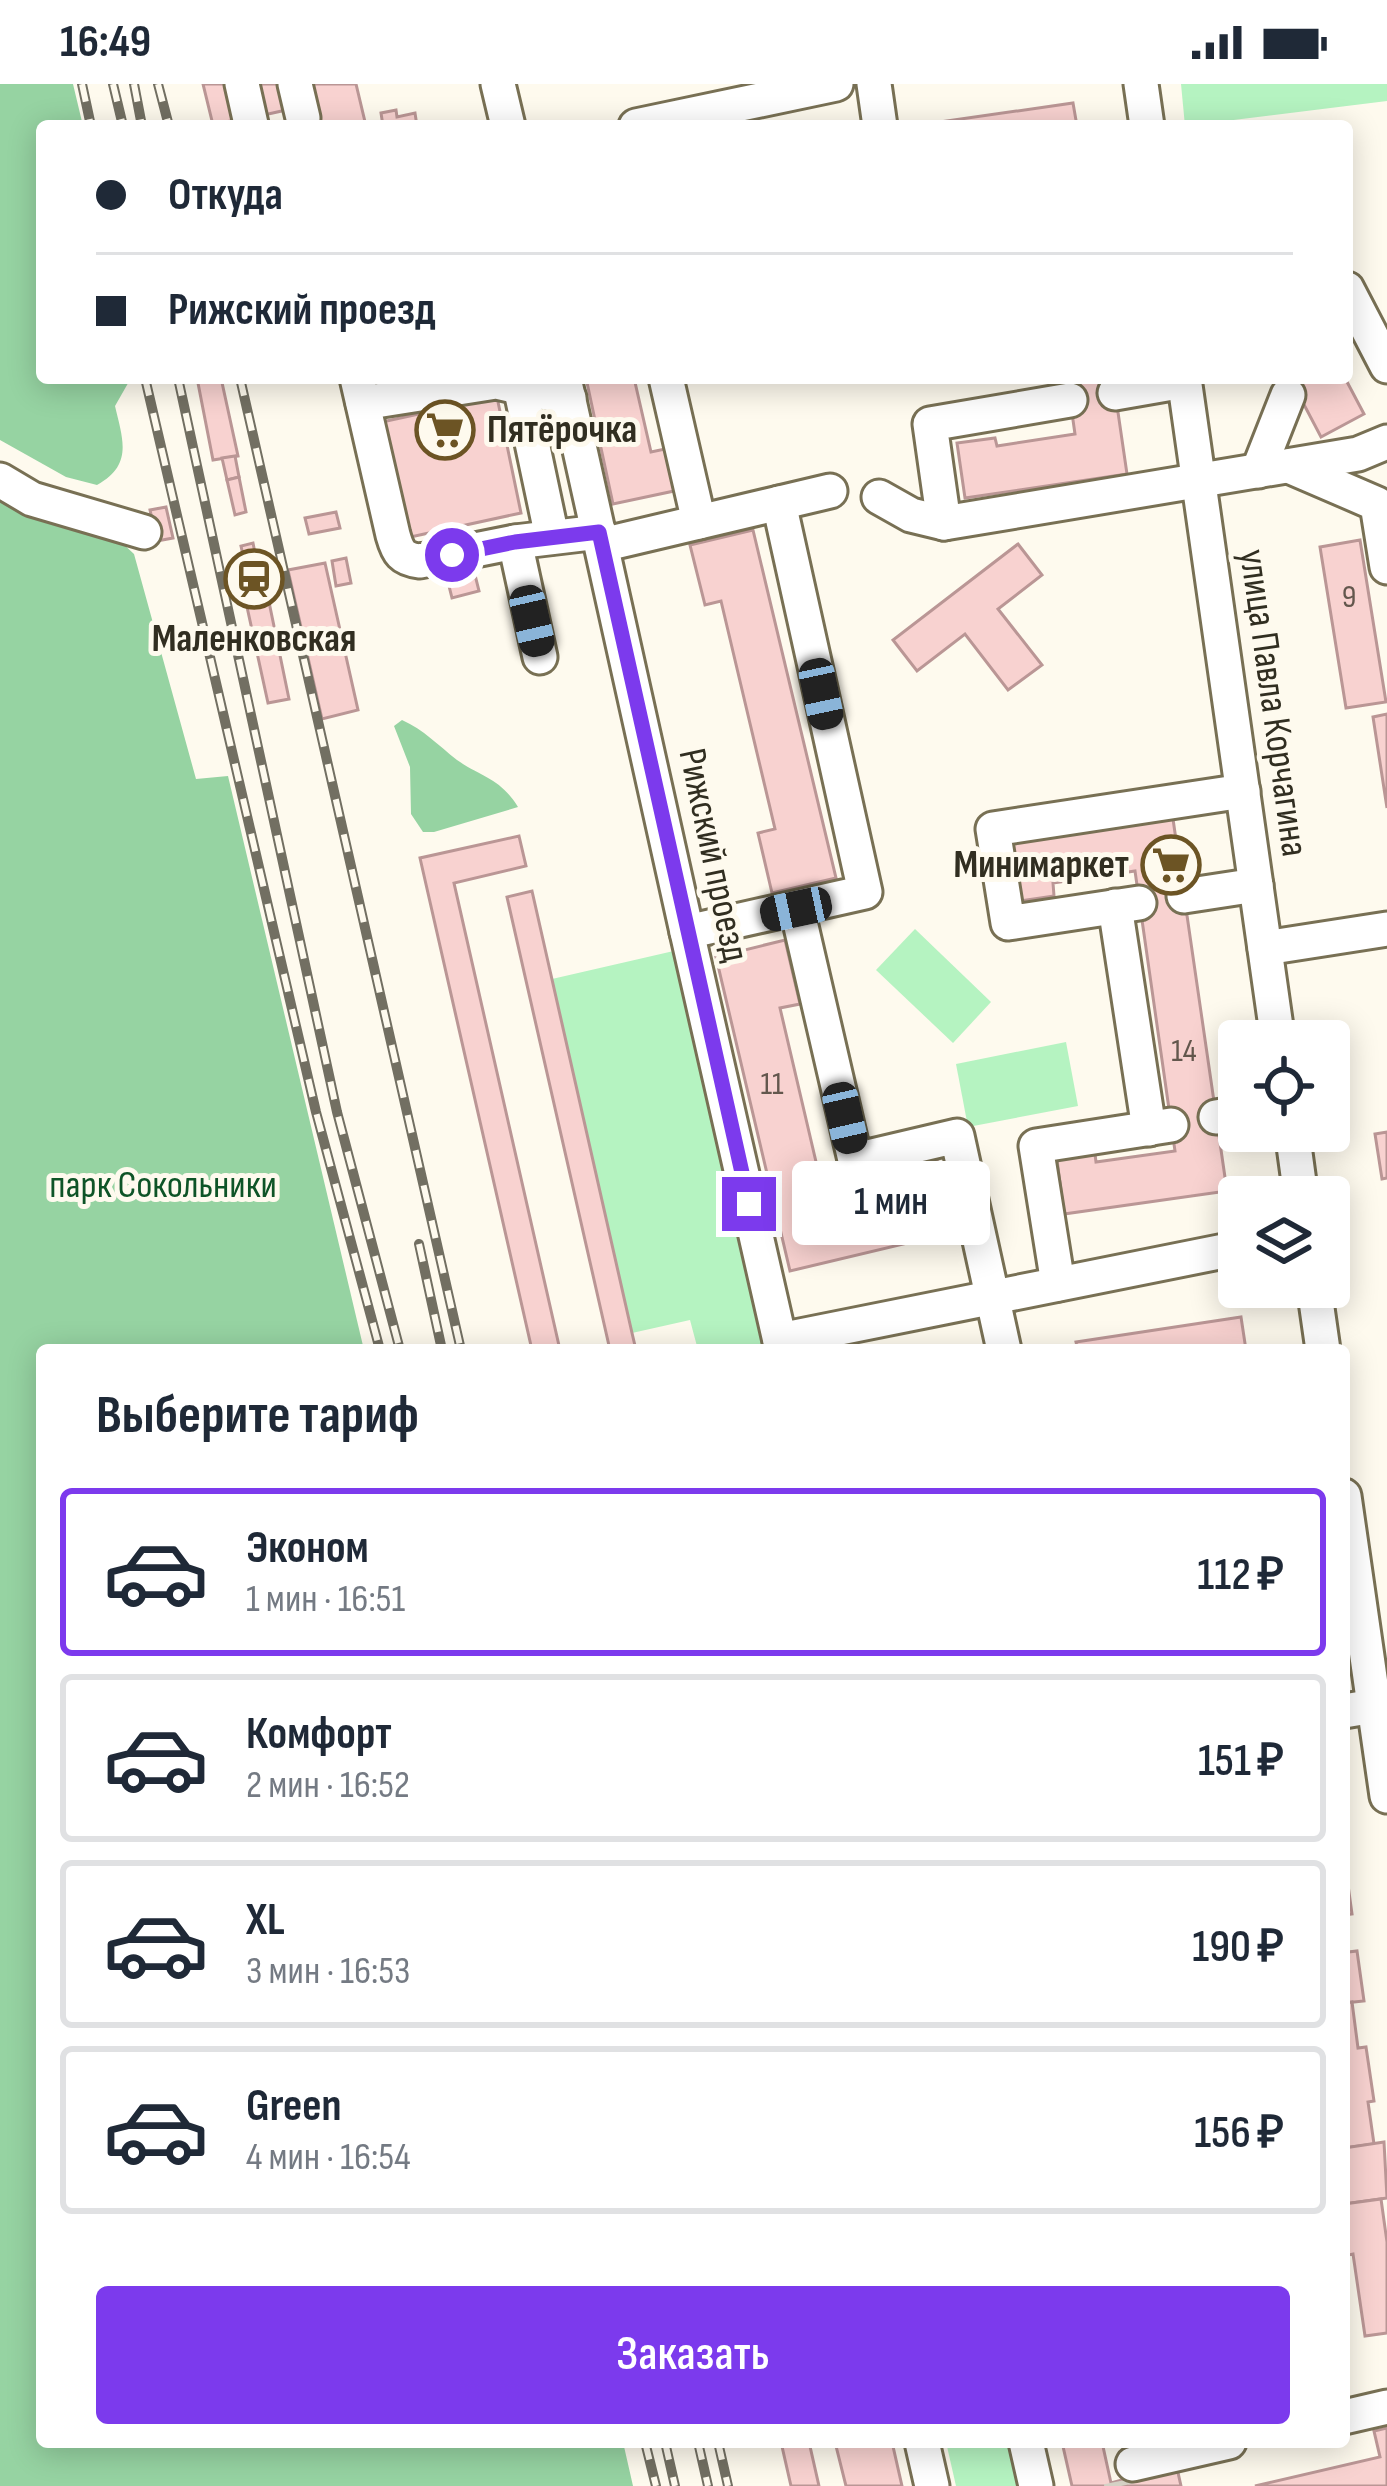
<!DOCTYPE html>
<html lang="ru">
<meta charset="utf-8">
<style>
:root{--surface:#fff;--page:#f6f6f7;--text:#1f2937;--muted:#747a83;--line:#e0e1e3;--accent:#7c3aed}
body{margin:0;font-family:"Sofia Sans Condensed",sans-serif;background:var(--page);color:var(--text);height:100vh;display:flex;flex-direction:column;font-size:45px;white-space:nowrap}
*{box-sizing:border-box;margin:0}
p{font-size:39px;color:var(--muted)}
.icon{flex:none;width:66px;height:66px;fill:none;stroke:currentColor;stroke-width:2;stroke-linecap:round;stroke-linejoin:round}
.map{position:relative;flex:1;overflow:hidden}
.details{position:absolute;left:36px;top:1260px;width:1314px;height:1104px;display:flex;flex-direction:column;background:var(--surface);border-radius:12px;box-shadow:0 6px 30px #0003}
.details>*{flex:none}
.banner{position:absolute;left:36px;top:36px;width:1317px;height:264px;border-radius:12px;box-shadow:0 6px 30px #0003;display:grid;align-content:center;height:264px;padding:0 60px;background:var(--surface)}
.buttons{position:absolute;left:1218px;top:936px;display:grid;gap:24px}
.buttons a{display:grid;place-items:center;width:132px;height:132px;border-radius:12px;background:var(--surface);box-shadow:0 6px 30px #0003;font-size:60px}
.end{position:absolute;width:54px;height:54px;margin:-27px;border:15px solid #7c3aed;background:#fff;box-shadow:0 0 0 6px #fff}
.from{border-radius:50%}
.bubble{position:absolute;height:84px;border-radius:12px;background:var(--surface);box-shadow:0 6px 30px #0003;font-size:39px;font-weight:600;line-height:84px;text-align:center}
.car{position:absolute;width:36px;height:72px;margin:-36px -18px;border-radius:15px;box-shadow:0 0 9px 3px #0007;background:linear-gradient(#222 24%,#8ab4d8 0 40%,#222 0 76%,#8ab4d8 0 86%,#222 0)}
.banner b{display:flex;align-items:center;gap:42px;height:114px;font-size:45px}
.banner b+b{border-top:3px solid var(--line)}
.banner i{width:30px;height:30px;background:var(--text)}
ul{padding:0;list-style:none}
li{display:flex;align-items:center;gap:36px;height:168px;margin:0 24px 18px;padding:0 36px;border:6px solid var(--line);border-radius:12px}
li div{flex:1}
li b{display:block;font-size:45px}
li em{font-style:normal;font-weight:600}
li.active{border-color:var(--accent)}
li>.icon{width:108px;height:108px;stroke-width:1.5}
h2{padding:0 60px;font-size:54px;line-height:144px}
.action{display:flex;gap:24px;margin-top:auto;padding:24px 60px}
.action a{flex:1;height:138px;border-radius:12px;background:var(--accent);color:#fff;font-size:48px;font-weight:600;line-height:138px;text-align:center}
.status{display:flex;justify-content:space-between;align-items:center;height:84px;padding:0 60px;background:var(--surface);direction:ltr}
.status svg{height:33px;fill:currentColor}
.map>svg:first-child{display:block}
</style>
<div class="status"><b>16:49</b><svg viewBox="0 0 49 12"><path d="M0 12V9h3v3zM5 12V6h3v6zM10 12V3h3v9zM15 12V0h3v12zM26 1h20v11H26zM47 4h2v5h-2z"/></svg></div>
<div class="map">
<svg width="1387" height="2402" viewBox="0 0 1387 2402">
<rect width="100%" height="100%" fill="#fefaee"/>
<g fill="#b5f3c1">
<polygon points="1181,0 1387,0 1387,17 1185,42"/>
<polygon points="915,845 991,918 953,959 876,886"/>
<polygon points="678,866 769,1266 698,1266 690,1236 632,1249 552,895"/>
<polygon points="1066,958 1078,1022 968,1043 956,980"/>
<polygon points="946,2358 1018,2358 1028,2402 956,2402"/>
</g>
<g fill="#96d3a2">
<path d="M0,0h73l10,42h-41v252h89l-16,28c8,34 18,59 -18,79l-31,-8 -66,-37z"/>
<polygon points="0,407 105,443 134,470 196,695 228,692 364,1266 42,1266 42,2358 623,2358 633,2402 0,2402"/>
<path d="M402,636c22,10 36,25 55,40 26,18 43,18 61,47l-84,25h-11l-12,-18 -1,-47 -16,-41z"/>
</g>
<g fill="#f8d2d0" stroke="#ba9695" stroke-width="3">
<polygon points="203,0 231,0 239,35 213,41"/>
<polygon points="257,0 280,0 286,26 264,31"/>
<polygon points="310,0 356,0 366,42 319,42"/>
<polygon points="1073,19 1077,42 912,42"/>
<polygon points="396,26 397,33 415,29 417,42 383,42 381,29"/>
<polygon points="197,294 221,294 238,372 213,376"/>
<polygon points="586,294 634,294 651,368 665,365 674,407 613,420"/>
<polygon points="1067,294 1113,294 1127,390 965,414 957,359 995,354 997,362 1075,350"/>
<polygon points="1290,294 1345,294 1364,330 1321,353"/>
<polygon points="497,313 521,429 406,454 382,338"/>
<polygon points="235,372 239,393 227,396 222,374"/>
<polygon points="239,393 246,428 235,431 227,396"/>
<polygon points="166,423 173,454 157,457 150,426"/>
<polygon points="336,428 340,444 309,450 305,434"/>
<polygon points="753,446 836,794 772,809 758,749 775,745 721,517 705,521 690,461"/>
<polygon points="1360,456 1386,618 1346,624 1320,463"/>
<polygon points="253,459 261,499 250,502 241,462"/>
<polygon points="1018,460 1042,491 998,525 1042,581 1008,606 965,550 917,587 893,556"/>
<polygon points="346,474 351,499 336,502 332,477"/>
<polygon points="325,479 358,626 322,635 288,486"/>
<polygon points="473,483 479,507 452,514 446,490"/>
<polygon points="261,499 265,519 251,521 246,503"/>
<polygon points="269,518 289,615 268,619 247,523"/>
<polygon points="1387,630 1387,724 1373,633"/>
<polygon points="1173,735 1227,1107 1064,1130 1057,1076 1095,1070 1096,1078 1175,1067 1135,787 1053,799 1054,812 1020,817 1012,759"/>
<polygon points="519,752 526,782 454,799 560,1266 532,1266 420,774"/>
<polygon points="532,807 632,1249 636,1266 610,1266 507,813"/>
<polygon points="785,856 800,920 780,924 828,1129 882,1116 876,1090 937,1076 954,1148 790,1187 716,873"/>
<polygon points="1387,1048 1387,1094 1382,1095 1375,1050"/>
<polygon points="1241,1233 1246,1266 1078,1266 1076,1258"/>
<polygon points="1344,1772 1352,1830 1344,1831"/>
<polygon points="1344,1839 1348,1868 1357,1867 1364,1917 1344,1919"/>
<polygon points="1352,1918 1358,1964 1366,1963 1374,2017 1368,2018 1374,2060 1344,2064 1344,1919"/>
<polygon points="1384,2058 1387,2114 1344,2120 1344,2064"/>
<polygon points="1381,2115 1387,2158 1387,2249 1365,2252 1353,2170 1344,2172 1344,2120"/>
<polygon points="1387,2344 1387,2402 1255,2402 1380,2373 1374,2347"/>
<polygon points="781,2358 809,2358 819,2402 791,2402"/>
<polygon points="835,2358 892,2358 902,2402 846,2402"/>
<polygon points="1062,2358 1102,2358 1111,2399 1126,2395 1127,2402 1072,2402"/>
<polygon points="1177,2384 1181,2402 1127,2402 1126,2395"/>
</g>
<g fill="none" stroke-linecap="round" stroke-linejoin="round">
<polyline stroke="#d5d1c5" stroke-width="33" stroke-dasharray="33 16" stroke-linecap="butt" points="1120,2397 1121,2402"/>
<defs>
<g id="minor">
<polyline points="242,0 251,40"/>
<polyline points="295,0 303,34"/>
<polyline points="498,0 508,42"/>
<polyline points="874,0 880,42"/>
<polyline points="1141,0 1147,42"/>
<polyline points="636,42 836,0"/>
<polyline points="1347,205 1387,282"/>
<path d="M357,294l36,157c5,18 9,24 27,26l95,-19 84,-10"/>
<polyline points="564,294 687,848 782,1266"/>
<polyline points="666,294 699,438"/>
<polyline points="1184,294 1278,957"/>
<polyline points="520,302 552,453"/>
<polyline points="1115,309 1184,297"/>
<polyline points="1070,316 930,340 944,439 1358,370 1387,358"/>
<polyline points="363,319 496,298 569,314"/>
<polyline points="1289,382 1377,420 1387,483"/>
<polyline points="1258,387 1288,311"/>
<polyline points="0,396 32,415 144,448"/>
<polyline points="879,413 911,431 944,439"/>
<polyline points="515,458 540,573"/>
<polyline points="602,461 830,407"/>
<polyline points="1184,812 1256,801"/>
<polyline points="1139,819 1008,839 993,745 1243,707"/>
<polyline points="1115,822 1149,1045"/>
<polyline points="797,825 855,1076 957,1052 1004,1266"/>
<polyline points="687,848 865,808 779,419"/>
<polyline points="1265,864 1387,845"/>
<polyline points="1216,1033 1239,1029"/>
<polyline points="1292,1047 1301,1113"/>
<polyline points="1058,1200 1036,1062 1171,1041"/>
<polyline points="1314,1203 1323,1266"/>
<polyline points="780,1256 1239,1164"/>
<polyline points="1344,1412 1387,1712"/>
<polyline points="1344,1627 1374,1622"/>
<polyline points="1344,2333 1387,2323"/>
<polyline points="922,2358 932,2402"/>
<polyline points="1026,2358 1036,2402"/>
<polyline points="1133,2380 1229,2358"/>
</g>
</defs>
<use href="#minor" stroke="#787054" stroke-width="39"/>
<use href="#minor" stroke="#fff" stroke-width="33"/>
<defs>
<g id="rail">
<polyline points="82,0 91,42"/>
<polyline points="113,0 123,42"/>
<polyline points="134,0 142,42"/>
<polyline points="158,0 169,42"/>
<polyline points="145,294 316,1028 380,1266"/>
<polyline points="178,294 337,1028 400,1266"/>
<polyline points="240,294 461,1266"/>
<polyline points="419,1160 442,1266"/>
<polyline points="645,2358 656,2402"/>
<polyline points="665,2358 675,2402"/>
<polyline points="698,2358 708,2402"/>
<polyline points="718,2358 728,2402"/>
</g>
</defs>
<use href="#rail" stroke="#726f62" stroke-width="10"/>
<use href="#rail" stroke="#fefaee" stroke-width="6" stroke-dasharray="18" stroke-linecap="butt"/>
</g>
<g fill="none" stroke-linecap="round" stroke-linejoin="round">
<polyline stroke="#7c3aed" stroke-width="15" points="452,471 515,458 599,448 749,1120"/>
</g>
<defs>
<symbol id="supermarket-ring" viewBox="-11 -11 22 22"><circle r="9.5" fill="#fefaee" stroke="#6c5424" stroke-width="1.5"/><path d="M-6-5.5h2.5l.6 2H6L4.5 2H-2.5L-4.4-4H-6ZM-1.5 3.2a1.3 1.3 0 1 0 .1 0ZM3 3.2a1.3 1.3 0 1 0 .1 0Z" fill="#6c5424"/></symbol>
<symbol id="station-ring" viewBox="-11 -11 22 22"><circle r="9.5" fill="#fefaee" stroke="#6c5424" stroke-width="1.5"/><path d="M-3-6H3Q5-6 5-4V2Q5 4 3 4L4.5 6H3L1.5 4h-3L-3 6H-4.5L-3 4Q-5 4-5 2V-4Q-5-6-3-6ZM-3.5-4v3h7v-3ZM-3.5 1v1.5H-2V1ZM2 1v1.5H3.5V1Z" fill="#6c5424"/></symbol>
</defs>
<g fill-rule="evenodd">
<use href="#supermarket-ring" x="412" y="313" width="66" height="66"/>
<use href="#station-ring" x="221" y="462" width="66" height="66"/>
<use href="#supermarket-ring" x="1138" y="748" width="66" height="66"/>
</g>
<g text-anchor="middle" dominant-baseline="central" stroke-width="10" stroke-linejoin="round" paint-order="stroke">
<g font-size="33" fill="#63574d">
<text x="1349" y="513">9</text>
<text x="1184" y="967">14</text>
<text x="772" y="1000">11</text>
</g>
<g font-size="39" font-weight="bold" fill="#312e21" stroke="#fefaee" text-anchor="start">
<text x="487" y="346">Пятёрочка</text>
<text x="254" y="555" text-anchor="middle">Маленковская</text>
<text x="1129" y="781" text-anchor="end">Минимаркет</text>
</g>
<g font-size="39" fill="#312e21" stroke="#fefaee">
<text transform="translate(1273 619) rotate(82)">улица Павла Корчагина</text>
<text transform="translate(713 771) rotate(78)">Рижский проезд</text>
</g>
<g font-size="39" fill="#0e5427" stroke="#fefaee">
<text x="163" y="1101">парк Сокольники</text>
</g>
</g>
</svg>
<div class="buttons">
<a><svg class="icon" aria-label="locate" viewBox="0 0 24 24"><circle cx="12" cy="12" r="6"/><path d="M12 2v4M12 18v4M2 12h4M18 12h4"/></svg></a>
<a><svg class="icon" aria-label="layers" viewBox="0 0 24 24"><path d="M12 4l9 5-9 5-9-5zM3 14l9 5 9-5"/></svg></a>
</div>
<i class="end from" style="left:452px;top:471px"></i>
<i class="end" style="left:749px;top:1120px"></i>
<div class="bubble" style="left:792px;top:1077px;width:198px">1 мин</div>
<i class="car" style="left:532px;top:537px;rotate:167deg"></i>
<i class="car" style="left:821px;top:610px;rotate:168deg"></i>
<i class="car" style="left:796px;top:825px;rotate:258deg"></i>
<i class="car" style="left:845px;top:1034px;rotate:167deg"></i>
<div class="banner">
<b><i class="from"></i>Откуда</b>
<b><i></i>Рижский проезд</b>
</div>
<section class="details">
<h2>Выберите тариф</h2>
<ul>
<li class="active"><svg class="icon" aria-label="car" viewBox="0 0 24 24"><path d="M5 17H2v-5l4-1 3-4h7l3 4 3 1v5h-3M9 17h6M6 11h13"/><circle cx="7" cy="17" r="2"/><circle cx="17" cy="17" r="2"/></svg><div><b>Эконом</b><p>1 мин · 16:51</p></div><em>112 ₽</em></li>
<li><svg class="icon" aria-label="car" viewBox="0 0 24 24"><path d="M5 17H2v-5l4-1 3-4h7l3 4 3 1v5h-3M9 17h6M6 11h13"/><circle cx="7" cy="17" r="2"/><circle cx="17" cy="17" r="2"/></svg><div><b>Комфорт</b><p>2 мин · 16:52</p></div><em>151 ₽</em></li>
<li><svg class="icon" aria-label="car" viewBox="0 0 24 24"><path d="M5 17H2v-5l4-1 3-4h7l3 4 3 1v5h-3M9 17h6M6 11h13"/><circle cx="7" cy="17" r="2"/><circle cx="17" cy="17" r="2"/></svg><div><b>XL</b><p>3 мин · 16:53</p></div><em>190 ₽</em></li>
<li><svg class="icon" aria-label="car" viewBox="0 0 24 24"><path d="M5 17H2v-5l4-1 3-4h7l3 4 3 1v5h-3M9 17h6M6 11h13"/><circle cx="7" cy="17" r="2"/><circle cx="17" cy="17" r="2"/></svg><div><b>Green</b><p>4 мин · 16:54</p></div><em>156 ₽</em></li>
</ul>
<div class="action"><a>Заказать</a></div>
</section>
</div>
